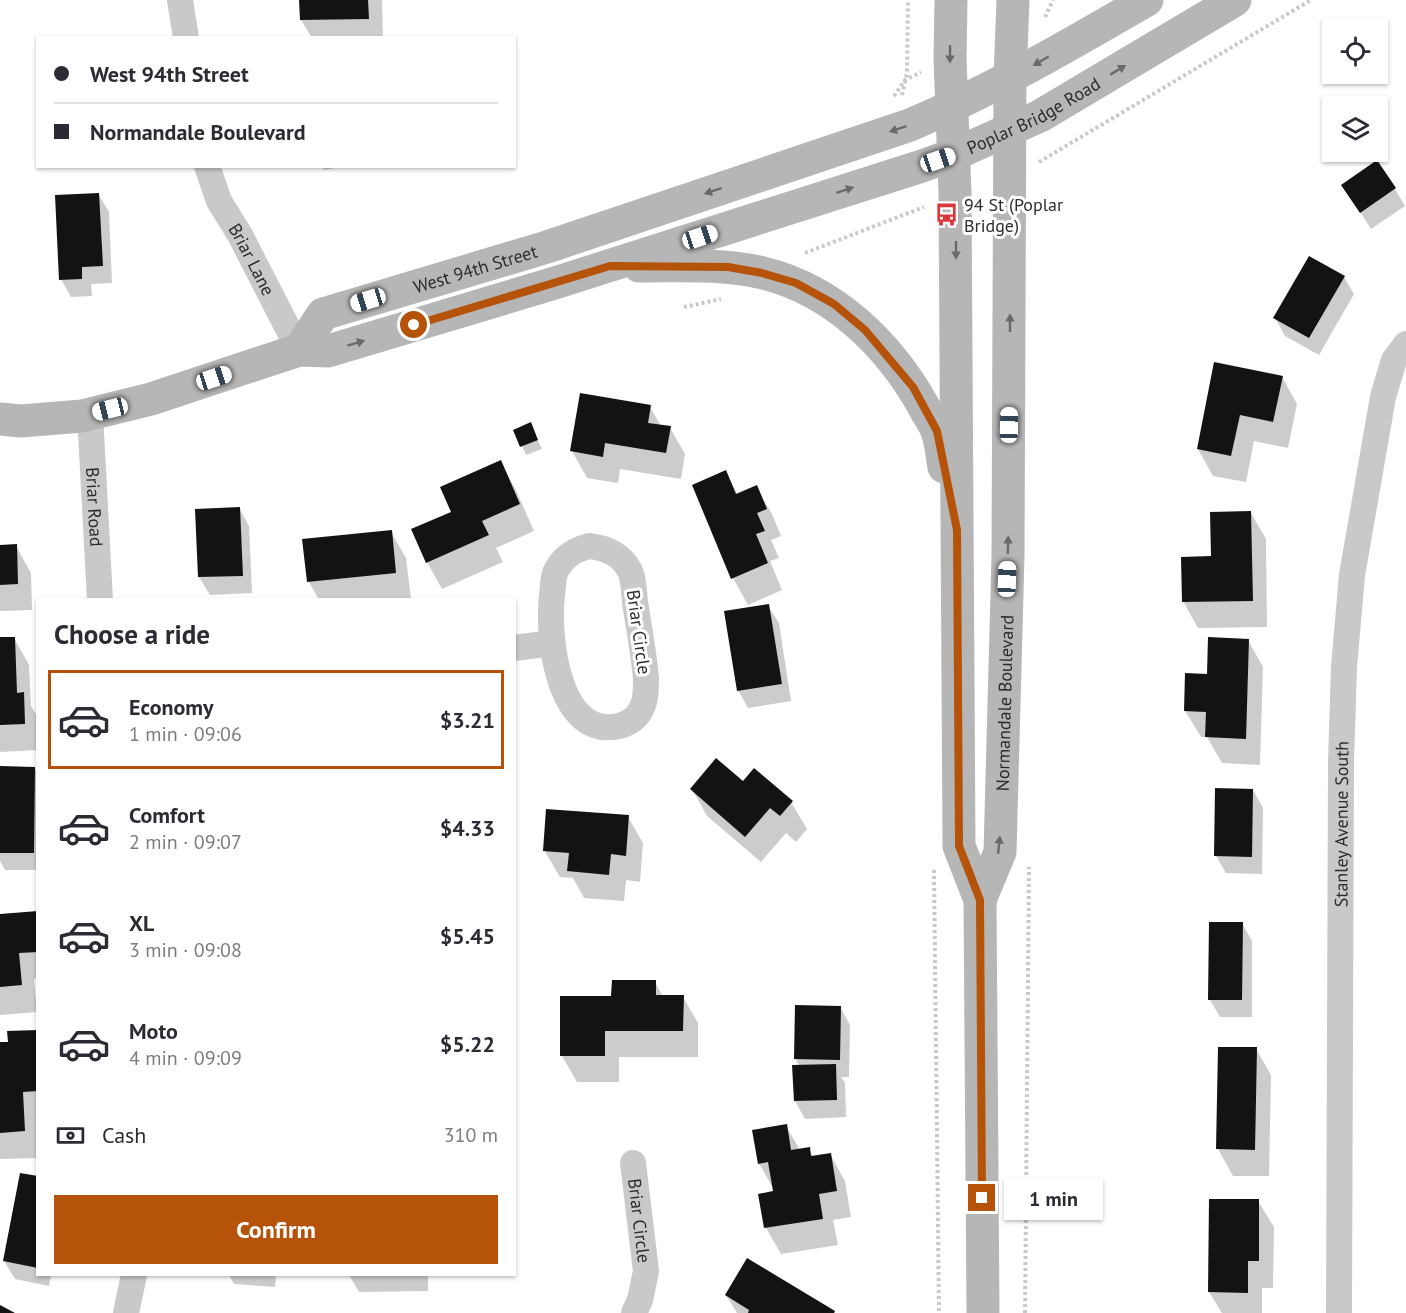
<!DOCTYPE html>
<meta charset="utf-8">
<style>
:root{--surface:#fff;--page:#f2f2f3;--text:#2b2b33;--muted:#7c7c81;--line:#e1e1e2;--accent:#b45309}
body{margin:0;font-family:"PT Sans",sans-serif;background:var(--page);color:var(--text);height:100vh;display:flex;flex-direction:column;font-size:22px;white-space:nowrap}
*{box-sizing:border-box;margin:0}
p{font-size:20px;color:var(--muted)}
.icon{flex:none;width:33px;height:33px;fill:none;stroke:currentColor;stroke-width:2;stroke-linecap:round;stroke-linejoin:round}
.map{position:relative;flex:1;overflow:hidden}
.details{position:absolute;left:36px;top:598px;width:480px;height:678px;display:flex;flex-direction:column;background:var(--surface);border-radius:0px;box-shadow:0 2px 4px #0004}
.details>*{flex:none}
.top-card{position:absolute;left:36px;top:36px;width:480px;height:132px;border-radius:0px;box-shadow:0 2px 4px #0004;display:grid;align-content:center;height:132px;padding:0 18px;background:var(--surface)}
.tools{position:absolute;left:1322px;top:18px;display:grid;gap:12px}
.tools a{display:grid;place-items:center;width:66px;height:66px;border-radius:0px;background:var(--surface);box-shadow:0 2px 4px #0004;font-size:30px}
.end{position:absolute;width:27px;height:27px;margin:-14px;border:8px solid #b45309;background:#fff;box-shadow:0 0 0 3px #fff}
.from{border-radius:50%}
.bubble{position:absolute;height:42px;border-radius:0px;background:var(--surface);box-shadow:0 2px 4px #0004;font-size:20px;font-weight:600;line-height:42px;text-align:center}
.car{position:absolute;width:18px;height:36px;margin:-18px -9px;border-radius:8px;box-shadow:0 0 4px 2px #0007;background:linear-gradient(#fff 24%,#345 0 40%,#fff 0 76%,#345 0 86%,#fff 0)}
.top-card b{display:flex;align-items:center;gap:21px;height:57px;font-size:22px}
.top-card b+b{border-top:2px solid var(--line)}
.top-card i{width:15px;height:15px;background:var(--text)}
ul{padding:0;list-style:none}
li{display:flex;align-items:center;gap:18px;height:99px;margin:0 12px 9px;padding:0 6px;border:3px solid transparent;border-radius:0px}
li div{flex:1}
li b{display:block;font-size:22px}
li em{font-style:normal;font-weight:600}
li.current{border-color:var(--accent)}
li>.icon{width:54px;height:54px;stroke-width:1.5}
h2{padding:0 18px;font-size:27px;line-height:72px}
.pay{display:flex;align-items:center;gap:15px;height:66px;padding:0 18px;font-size:22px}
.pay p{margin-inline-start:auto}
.primary-button{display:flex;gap:12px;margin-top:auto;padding:12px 18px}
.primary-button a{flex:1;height:69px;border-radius:0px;background:var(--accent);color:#fff;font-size:24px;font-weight:600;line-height:69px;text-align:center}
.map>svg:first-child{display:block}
</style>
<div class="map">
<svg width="1406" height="1313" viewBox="0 0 1406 1313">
<rect width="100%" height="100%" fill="#fff"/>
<g fill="#0003">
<polygon points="301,0 382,0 383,38 312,38 301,20"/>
<polygon points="322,166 347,166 324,170"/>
<polygon points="1343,185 1395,189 1405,206 1371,229"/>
<polygon points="98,194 109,212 112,283 91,284 92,296 71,297 61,279"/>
<polygon points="1344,277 1354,294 1319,355 1285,336 1275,318"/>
<polygon points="1282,377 1297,404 1288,448 1254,441 1246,482 1213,476 1198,449"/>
<polygon points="650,407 661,426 670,428 685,454 681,479 620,469 618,483 587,478 572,451"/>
<polygon points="530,424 542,449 526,455 515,430"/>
<polygon points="500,462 515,488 534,531 496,548 503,562 442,589 427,562 453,512"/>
<polygon points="725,472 738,495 756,487 772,514 781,536 771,540 779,558 770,561 782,590 748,605 733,578"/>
<polygon points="239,508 249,526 252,593 210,595 199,577 196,510"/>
<polygon points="1251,513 1266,539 1267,627 1198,628 1183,601 1212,558"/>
<polygon points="391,532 406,558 411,599 319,600 309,582 304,540"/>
<polygon points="16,546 31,573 32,610 0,611 0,547"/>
<polygon points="768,606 779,623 791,701 748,708 738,690"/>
<polygon points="14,638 29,665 31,706 38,718 38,750 0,752 0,639"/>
<polygon points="1248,640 1263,667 1260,765 1222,763 1207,737 1201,737 1185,711 1208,676"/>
<polygon points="0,768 34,768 38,773 38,870 5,870 0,861"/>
<polygon points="743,783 791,802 807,829 796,842 786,833 761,862 707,816 692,789"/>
<polygon points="1253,790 1263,808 1262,874 1226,873 1216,856"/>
<polygon points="628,817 643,843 640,882 626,880 624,901 584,898 573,878 560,877 544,850"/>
<polygon points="38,912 38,979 34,979 37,1012 0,1015 0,915"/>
<polygon points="1242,923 1252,941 1252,1017 1220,1017 1210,1000"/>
<polygon points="655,982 663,997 683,997 698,1023 698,1057 619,1057 619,1082 577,1082 562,1056 613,998"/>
<polygon points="840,1007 850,1025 849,1077 841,1077 845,1083 846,1117 805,1119 795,1101 800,1067 795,1058"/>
<polygon points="38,1031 38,1158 0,1159 0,1043 9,1043"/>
<polygon points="1256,1049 1271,1075 1269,1176 1233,1176 1218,1149"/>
<polygon points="786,1126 800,1150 809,1149 813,1157 830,1154 845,1181 851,1217 833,1220 838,1245 781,1254 766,1228 760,1195 775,1192 759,1163"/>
<polygon points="38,1177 38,1275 51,1275 49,1286 15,1279 4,1261"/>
<polygon points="1258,1201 1274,1227 1273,1288 1262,1288 1262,1313 1222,1313 1209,1292"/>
<polygon points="229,1275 276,1275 275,1287 234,1284"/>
<polygon points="349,1275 428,1275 428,1291 359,1292"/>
<polygon points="726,1295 834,1312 835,1313 737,1313"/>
</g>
<g fill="#131313">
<polygon points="299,0 368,0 369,19 300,20"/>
<polygon points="1377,160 1396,188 1360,213 1341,185"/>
<polygon points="99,193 103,266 82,267 82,279 59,280 55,195"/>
<polygon points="1309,256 1345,276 1309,338 1273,318"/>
<polygon points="1214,362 1283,376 1273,422 1240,415 1231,456 1197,449"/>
<polygon points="580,393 651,405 648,423 671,426 666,453 605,443 603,457 570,451"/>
<polygon points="531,422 538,440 520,447 513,430"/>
<polygon points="501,460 520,504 482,521 489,535 426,563 411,529 451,512 440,487"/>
<polygon points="726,470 736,494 757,485 767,509 757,513 765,531 756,534 768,563 731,579 692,485"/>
<polygon points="240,507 243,576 198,577 195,509"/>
<polygon points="1251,511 1253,601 1182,602 1181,557 1211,556 1210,512"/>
<polygon points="392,530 396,573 307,582 302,539"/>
<polygon points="17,544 18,584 0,585 0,545"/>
<polygon points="769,604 782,684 737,691 724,611"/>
<polygon points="0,637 15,637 17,693 24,692 25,724 0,725"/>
<polygon points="1208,637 1249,639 1246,739 1205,737 1206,712 1184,711 1185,673 1207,674"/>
<polygon points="716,758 743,781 754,768 793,801 780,816 770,808 745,837 690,789"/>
<polygon points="0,766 35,767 34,853 0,853"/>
<polygon points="1215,788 1253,789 1252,857 1214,856"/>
<polygon points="546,809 629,815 626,856 611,854 609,875 567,871 569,853 543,851"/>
<polygon points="38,911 38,952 19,953 22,985 0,987 0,914"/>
<polygon points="1209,922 1243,922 1242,1000 1208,1000"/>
<polygon points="612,980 656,980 656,995 684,995 683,1031 605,1031 605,1056 560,1056 560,996 611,996"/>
<polygon points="795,1005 841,1006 840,1060 794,1059"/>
<polygon points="38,1030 38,1091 23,1092 25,1131 0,1133 0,1042 8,1042 7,1031"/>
<polygon points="1218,1047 1257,1047 1255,1150 1216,1149"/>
<polygon points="836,1064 837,1100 794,1101 792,1065"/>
<polygon points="787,1124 791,1150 810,1147 811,1156 831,1153 837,1191 819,1194 823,1219 764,1228 758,1194 773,1191 768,1162 758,1164 752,1130"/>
<polygon points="20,1173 38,1176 38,1268 3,1261"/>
<polygon points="1209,1199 1259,1199 1259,1261 1248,1261 1248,1293 1208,1292"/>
<polygon points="747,1258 835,1311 834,1313 748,1313 749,1310 725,1295"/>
<polygon points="0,1305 15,1313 0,1313"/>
</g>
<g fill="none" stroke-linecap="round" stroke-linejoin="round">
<g stroke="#c9c9c9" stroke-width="4" stroke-dasharray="3 3" stroke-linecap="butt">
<polyline points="1045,17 1053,0"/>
<polyline points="902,95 907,73 908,0"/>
<polyline points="894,96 905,80 921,72"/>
<polyline points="1039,162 1311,0"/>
<polyline points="805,253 924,207"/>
<polyline points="684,307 721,299"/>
<polyline points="934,870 939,1313"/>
<polyline points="1025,1313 1029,867"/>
</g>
<g stroke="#c9c9c9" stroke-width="26">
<polyline points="180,0 186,38"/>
<path id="s1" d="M207,166l12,35 21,34 59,115"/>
<path id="s2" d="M90,414l10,186"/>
<path d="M589,546c18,2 32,8 41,25 4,8 4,22 5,31 4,26 9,52 11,77 0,7 0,17 -2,23 -3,12 -12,21 -25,24 -61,14 -72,-89 -67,-131 1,-7 1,-16 3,-22 7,-16 19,-23 34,-27z"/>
<polyline points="514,648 552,643"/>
<path id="s3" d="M633,1163l13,108 -6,29 -6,13"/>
<polyline points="126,1313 134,1275"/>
<path id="s4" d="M1339,1313l2,-551 3,-95 8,-92 31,-178 11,-37 12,-16"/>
</g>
<g stroke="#b6b6b6" stroke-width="33">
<polyline points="951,0 950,58 955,193 959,846 980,900 983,1313"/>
<path d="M639,266c41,0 83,-3 124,7 70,17 126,71 161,134 4,8 10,16 13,24 4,11 5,25 7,36"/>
<path id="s5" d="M299,350l24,-36 224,-67 363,-122c83,-35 159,-80 237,-125"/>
<path id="s6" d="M0,419l21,2 61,-5 69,-17 148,-49 29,1 230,-69 364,-116 33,-12 85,-38 195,-116"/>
<path id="s7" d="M980,900l20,-48 8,-296 2,-477 3,-79"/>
</g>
</g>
<defs><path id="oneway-solid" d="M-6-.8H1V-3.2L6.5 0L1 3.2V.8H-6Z" transform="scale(1.5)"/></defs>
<g fill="#6a6a6a">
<use href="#oneway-solid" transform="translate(950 54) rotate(90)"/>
<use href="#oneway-solid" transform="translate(1041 61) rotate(150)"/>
<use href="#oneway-solid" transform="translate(1118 70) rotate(-31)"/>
<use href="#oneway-solid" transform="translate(898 129) rotate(162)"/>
<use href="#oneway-solid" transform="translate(845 190) rotate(-18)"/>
<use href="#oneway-solid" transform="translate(713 191) rotate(162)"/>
<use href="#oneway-solid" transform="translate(956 250) rotate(90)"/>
<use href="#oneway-solid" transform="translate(1010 323) rotate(-90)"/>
<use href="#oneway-solid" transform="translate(356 343) rotate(-17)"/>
<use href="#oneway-solid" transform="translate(1008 545) rotate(-89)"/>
<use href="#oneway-solid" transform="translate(999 845) rotate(-84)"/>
</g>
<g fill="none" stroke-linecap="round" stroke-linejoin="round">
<polyline stroke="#b45309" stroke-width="8" points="414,325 610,266 728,267 762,273 796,283 834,304 865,330 913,387 937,431 957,530 959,846 980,900 982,1198"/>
</g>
<defs>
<symbol id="bus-bare" viewBox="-9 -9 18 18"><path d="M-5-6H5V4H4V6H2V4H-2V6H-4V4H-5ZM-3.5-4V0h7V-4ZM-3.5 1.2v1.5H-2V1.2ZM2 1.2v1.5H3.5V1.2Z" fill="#db363c" stroke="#fff" stroke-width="2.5" paint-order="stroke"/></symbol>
</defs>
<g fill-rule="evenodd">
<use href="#bus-bare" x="930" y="198" width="33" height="33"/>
</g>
<g text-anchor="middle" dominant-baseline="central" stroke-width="6" stroke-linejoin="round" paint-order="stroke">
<g font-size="18" fill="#2c2c2c" stroke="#fff">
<text stroke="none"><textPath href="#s6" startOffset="1083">Poplar Bridge Road</textPath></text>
<text stroke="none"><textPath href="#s1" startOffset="104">Briar Lane</textPath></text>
<text stroke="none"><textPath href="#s5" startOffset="202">West 94th Street</textPath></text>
<text stroke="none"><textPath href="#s2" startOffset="93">Briar Road</textPath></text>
<text transform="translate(639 632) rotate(82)">Briar Circle</text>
<text stroke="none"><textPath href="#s7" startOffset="201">Normandale Boulevard</textPath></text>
<text stroke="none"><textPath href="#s4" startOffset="489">Stanley Avenue South</textPath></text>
<text stroke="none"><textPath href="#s3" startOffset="58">Briar Circle</textPath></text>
</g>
<g font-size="18" fill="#2c2c2c" stroke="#fff" text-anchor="start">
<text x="964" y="204">94 St (Poplar<tspan x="964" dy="21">Bridge)</tspan></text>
</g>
</g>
</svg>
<div class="tools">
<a><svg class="icon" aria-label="locate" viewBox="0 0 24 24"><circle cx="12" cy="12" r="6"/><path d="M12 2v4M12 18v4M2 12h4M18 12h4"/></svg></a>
<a><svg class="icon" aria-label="layers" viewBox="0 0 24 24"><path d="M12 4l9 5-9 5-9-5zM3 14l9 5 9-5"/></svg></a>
</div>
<i class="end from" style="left:414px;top:325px"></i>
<i class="end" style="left:982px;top:1198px"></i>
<div class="bubble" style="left:1004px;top:1178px;width:99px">1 min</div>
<i class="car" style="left:938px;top:160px;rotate:71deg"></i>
<i class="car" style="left:700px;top:237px;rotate:72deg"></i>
<i class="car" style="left:368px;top:300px;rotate:253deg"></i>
<i class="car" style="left:214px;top:378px;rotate:72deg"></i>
<i class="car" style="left:110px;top:409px;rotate:256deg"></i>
<i class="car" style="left:1009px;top:425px;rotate:1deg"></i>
<i class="car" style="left:1007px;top:579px;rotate:2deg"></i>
<div class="top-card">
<b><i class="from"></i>West 94th Street</b>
<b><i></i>Normandale Boulevard</b>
</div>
<section class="details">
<h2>Choose a ride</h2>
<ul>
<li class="current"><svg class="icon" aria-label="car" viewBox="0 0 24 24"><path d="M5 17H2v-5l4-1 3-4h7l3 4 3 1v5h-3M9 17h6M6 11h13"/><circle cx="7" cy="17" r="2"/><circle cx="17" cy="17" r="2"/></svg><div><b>Economy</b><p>1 min · 09:06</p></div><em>$3.21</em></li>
<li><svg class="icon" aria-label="car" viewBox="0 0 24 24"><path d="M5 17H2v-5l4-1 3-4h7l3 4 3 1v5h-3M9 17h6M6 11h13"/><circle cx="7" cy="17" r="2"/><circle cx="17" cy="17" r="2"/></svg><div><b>Comfort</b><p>2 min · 09:07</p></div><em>$4.33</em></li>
<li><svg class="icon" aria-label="car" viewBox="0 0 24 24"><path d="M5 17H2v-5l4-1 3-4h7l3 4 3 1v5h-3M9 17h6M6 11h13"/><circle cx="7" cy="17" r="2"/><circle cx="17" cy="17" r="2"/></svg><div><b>XL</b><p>3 min · 09:08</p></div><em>$5.45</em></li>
<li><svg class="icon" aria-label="car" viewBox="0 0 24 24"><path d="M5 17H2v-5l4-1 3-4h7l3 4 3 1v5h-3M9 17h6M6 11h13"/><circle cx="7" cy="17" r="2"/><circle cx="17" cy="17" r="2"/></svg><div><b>Moto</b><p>4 min · 09:09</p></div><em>$5.22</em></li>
</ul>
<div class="pay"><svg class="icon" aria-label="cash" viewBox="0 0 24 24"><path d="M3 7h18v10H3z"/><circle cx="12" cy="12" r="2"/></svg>Cash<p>310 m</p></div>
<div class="primary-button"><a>Confirm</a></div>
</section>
</div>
